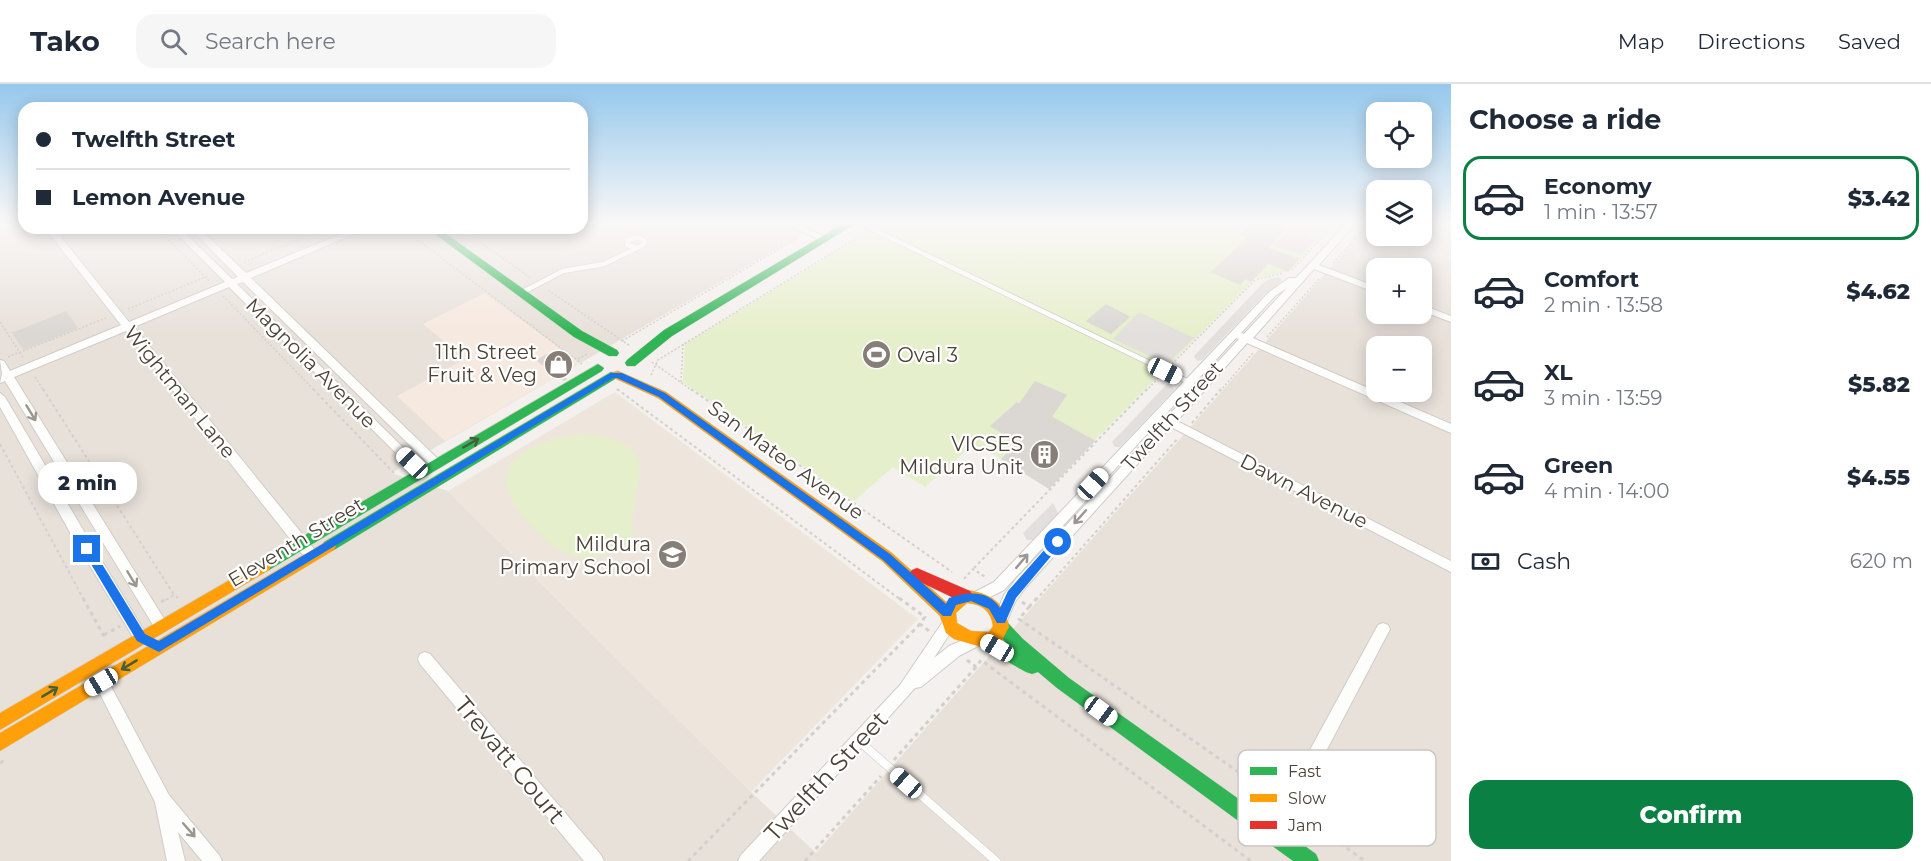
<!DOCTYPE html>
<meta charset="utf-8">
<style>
:root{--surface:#fff;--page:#f6f6f7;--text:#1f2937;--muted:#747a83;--line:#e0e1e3;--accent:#0b8043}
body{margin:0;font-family:Montserrat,sans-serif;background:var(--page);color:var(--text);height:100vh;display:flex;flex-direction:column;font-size:22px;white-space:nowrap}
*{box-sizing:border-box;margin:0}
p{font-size:20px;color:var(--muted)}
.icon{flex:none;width:33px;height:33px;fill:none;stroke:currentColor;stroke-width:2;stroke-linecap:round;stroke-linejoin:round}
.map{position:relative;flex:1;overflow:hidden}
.panel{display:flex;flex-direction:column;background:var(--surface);width:480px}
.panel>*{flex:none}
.hud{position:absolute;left:18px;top:18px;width:570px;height:132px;border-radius:18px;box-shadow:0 3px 15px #0003;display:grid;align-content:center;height:132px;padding:0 18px;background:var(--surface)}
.tools{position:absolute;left:1366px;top:18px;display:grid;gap:12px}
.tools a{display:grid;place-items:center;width:66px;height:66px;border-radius:12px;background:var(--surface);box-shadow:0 3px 15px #0003;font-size:30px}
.end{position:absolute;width:27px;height:27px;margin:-14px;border:8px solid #1a73e8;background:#fff;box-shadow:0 0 0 3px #fff}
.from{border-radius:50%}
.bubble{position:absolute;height:42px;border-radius:18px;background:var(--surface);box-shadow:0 3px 15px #0003;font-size:20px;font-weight:800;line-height:42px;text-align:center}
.car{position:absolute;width:18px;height:36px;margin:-18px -9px;border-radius:8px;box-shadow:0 0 4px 2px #0007;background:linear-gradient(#fff 24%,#345 0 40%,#fff 0 76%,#345 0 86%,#fff 0)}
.hud b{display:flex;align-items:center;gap:21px;height:57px;font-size:22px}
.hud b+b{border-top:2px solid var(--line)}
.hud i{width:15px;height:15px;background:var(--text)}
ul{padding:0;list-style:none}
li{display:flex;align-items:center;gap:18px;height:84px;margin:0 12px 9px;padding:0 6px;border:3px solid transparent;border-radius:18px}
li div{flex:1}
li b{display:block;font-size:22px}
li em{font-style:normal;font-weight:800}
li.current{border-color:var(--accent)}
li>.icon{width:54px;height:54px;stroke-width:1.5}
h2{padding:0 18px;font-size:27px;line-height:72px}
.pay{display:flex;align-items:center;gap:15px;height:66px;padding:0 18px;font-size:22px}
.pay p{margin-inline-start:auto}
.primary-button{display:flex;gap:12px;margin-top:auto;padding:12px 18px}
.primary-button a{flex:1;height:69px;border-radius:18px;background:var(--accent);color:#fff;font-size:24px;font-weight:800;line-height:69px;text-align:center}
header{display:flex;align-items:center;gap:36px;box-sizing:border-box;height:84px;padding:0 30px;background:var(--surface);border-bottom:2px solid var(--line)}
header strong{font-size:28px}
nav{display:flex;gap:33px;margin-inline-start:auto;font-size:21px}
.search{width:420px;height:54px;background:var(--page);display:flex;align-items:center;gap:15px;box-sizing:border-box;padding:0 21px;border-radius:18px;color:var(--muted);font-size:22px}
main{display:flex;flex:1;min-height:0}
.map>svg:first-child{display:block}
</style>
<header>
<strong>Tako</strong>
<div class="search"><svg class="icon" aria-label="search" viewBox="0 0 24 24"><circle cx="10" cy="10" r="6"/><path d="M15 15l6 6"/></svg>Search here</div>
<nav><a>Map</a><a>Directions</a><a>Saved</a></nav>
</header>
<main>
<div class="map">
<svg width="1451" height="777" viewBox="0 0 1451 777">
<rect width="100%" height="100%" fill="#f3f0ed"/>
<path fill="#e8e1da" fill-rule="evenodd" d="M0,140h24v4h558v-4h238l-429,249 57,18 303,301 65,61 553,-629h8v12h45v-12h29v637h-1451zM1377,184h45v46h-45zM1377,262h45v46h-45z"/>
<polygon fill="#f6e9df" points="485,209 580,279 445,357 397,312 465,275 423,240"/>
<polygon fill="#eee6dc" points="615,308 918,535 751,708 448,407"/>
<g fill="#e6efcb">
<polygon points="881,140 1333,140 1289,187 1254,195 1094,357 1066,341 1012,366 1002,375 978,362 971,362 925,403 893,383 854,417 683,298 685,260"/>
<path d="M583,350c91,10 43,50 50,105 -12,13 -38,21 -56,18 -17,-2 -29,-16 -41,-27 -62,-57 -18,-89 47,-96z"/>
</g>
<g fill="#e3dfdc">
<polygon points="1294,140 1302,143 1308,152 1316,155 1301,171 1274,161"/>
<polygon points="1279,193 1282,197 1265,210 1202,276 1197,277 1194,272 1262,200 1269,195"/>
<polygon points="1139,228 1194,254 1167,280 1113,255"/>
<polygon points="1169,298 1174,306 1120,363 1115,363 1112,358"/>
<polygon points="1053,419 1058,429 1033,456 1027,456 1023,449"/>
</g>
<g fill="#dbd7d3" stroke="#dcd7d3" stroke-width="1.5">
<polygon points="1251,140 1290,140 1267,164 1298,175 1288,187 1268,179 1251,197 1245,194 1240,200 1212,188 1249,153 1241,150"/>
<polygon points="1106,221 1129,233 1111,249 1087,237"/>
<polygon points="66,228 77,244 24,265 13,249"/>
<polygon points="549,270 567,284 562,285 566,295 564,296 537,276"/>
<polygon points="1035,298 1066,311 1051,333 1094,357 1049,404 1002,375 1019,358 991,342 1017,319 1019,321"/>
</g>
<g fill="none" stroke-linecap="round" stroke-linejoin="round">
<defs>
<g id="lane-far1">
<polyline points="862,140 1189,298"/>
<polyline points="521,209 563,187 604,180 643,161 645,157 639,153 628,156 627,161 635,163"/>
</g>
<polyline id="lane" points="859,657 996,777"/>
<g id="street">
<polygon points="787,140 798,140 829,155 828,157 822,157"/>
<path d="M1346,140h9l-36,41 58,22v6l-63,-24 -61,69 198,86v9l-204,-90 -70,78 274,140v11l-280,-145 -145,160 -11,15 -9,21 -5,2 -5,-2 -2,-4 10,-24 12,-16 146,-156 -3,-2 -155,169 -26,13 -5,-2 -2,-4 2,-4 21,-11 275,-290 20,-14h7zM1287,204l-43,46 -3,-1 34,-37zM1236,254l3,1 -71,77 -3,-1z"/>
<polygon points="45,144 54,144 129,238 225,198 171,144 180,144 232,195 238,193 190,144 199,144 246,189 356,144 368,144 251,194 440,377 442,380 440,383 432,383 243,198 237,200 428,388 422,392 418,391 229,203 134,243 312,462 314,466 312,470 307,471 302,470 126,247 14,293 166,538 168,542 166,546 161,548 156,546 5,297 0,299 2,290 0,276 4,277 10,287 121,241"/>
<polygon points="1422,221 1451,232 1451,238 1422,227"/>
<polygon points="0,309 5,313 82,444 146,550 148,554 146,558 141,560 136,558 72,452 0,323"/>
<polygon points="949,534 954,536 956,540 934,574 949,562 973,552 978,554 980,558 978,562 959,572 921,603 915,604 759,777 738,777 741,771 900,601 944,536"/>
<polygon points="1383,539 1388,541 1390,545 1388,549 1279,757 1273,759 1267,757 1265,751 1267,745 1378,541"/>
<polygon points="425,568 430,570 601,771 604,777 584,777 420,580 418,575 420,570"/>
<polygon points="101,591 106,593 169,711 219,771 222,777 202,777 178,748 185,777 167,777 155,718 94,598 96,593"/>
</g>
<g id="fast">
<polygon points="843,140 855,140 672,252 635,282 627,282 625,279 627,276 664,246"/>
<polygon points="427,144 438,144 582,247 617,266 619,269 617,272 609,272 574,253"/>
<polygon points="598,280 604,284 602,287 269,486 264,488 259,486 257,482 259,478"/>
<polygon points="611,288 615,289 617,292 615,295 334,466 329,468 324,466 322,462 324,458"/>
<polygon points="1001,536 1007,538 1023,555 1069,594 1316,770 1319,777 1293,777 1057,604 1038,588 1032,590 1026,588 981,563 979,558 981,553 987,551 1008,561 993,543 995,538"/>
</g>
<g id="slow">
<path d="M618,287l48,21 226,161 54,49 19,-12c24,2 40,12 44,37l-9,17 -19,3 -27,-8 -8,-6 -6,-17 -58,-55 -224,-163 -44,-20 -2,-3 2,-3zM967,519c15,1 24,8 26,23l-4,6 -18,-1 -14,-8 -1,-10z"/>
<polygon points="329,456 334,458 336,462 334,466 0,667 0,649"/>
<polygon points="264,476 269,478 271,482 269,486 0,646 0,629"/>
</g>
<polygon id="jam" points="917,484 970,507 973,512 970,517 965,518 960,517 912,494 909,490 912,486"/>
</defs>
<use href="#lane-far1" stroke="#d0ccc9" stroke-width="6"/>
<use href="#lane" stroke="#d0ccc9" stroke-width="9"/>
<use href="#street" stroke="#d0ccc9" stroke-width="2"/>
<use href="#fast" stroke="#d5cec4" stroke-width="1"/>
<use href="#slow" stroke="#d5cec4" stroke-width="1"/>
<use href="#jam" stroke="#d5cec4" stroke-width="1"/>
<g stroke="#d3d0cb" stroke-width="1.5" stroke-dasharray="2 2" stroke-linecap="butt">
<polyline points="157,144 209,197"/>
<polyline points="402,144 582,280"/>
<polyline points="460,144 531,194"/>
<polyline points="372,150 386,144"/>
<polyline points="244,178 327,144"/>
<polyline points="1333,179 1368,140"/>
<polyline points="1292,186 1334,140"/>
<polyline points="548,206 630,262"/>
<polyline points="223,212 315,307"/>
<polyline points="128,225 208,192"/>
<polyline points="0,238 24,275"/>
<polyline points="1267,253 1319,195"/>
<polyline points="622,257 798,154"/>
<polyline points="8,273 106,234"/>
<polyline points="578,275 587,270"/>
<polyline points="652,278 693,307"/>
<polyline points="1172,280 1255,196 1284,189"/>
<polyline points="651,291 658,276 861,151"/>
<polyline points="35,293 44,307"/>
<polyline points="681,298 683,260"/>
<polyline points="617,305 619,307"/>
<polyline points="1146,307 1160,292"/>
<polyline points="1220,307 1253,269"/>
</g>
<g stroke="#d3d0cb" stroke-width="2" stroke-dasharray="3 3" stroke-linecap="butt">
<polyline points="43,305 174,511"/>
<polyline points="313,305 394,389"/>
<polyline points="617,305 901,516"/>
<polyline points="691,305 952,488"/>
<polyline points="1192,339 1221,305"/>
<polyline points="0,360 84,516"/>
<polyline points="974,484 1147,305"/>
<polyline points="964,495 973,485 987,494"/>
<polyline points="166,516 174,511 178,514"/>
<polyline points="1036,516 1178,354"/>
</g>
<g stroke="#d3d0cb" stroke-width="3" stroke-dasharray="4 4" stroke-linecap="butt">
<polyline points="83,514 106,556"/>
<polyline points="899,514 925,533 920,540 929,547"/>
<polyline points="161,518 168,514"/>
<polyline points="1022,518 1029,523 1019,535 1277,715"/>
<polyline points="1029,523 1037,514"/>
<polyline points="104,551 120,542"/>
<polyline points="967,576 976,583 981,576 1251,777"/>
<polyline points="894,676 976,583"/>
<polyline points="0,679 6,676"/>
<polyline points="1301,732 1365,777"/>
<polyline points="688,777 920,540"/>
<polyline points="805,777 881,692"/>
</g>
<use href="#lane-far1" stroke="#fdfdfc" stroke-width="4.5"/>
<use href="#lane" stroke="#fdfdfc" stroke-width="8"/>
<use href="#street" fill="#fdfdfc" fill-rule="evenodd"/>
<use href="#fast" fill="#30b455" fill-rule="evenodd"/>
<use href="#slow" fill="#ff9f0a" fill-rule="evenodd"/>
<use href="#jam" fill="#e5322d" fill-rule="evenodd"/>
</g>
<defs><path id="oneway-shaft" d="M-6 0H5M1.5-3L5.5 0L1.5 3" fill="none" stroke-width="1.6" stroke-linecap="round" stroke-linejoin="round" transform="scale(1.5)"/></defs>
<g stroke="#9b9690">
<use href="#oneway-shaft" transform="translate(31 329) rotate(59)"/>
<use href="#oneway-shaft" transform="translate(1080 433) rotate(132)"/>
<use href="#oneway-shaft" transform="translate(1022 477) rotate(-50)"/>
<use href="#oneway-shaft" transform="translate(132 495) rotate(59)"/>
<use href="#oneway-shaft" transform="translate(189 746) rotate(49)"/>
</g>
<g stroke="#445e3e">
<use href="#oneway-shaft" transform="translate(471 359) rotate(-30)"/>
<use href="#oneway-shaft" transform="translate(129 581) rotate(149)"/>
<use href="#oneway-shaft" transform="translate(50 608) rotate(-31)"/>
</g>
<linearGradient id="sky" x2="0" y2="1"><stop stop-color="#95c8ed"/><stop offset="0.56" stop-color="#faf8f7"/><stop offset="1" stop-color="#faf8f7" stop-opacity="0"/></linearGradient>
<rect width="1451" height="249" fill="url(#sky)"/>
<path fill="#1a73e8" d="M611,289h11l43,20 225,161 56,50 3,-6c18,-6 39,-9 51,10l8,-17 46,-52h8l1,3 -47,56 -11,25h-8l-8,-14 -18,-8 -15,4 -5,11h-8l-60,-56 -224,-163 -42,-19h-4l-454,274 -22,-11 -55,-92 5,-4 4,1 54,88 14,7z"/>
<defs>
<symbol id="stadium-disc" viewBox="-11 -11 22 22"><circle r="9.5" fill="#867e77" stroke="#fff"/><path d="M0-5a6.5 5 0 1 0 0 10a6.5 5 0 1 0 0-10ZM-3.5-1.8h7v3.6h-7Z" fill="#fff"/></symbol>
<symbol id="shop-disc" viewBox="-11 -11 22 22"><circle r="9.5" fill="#867e77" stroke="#fff"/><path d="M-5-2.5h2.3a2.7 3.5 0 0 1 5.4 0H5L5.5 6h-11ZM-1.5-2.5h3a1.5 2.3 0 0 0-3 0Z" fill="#fff"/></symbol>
<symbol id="building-disc" viewBox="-11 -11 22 22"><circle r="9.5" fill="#867e77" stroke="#fff"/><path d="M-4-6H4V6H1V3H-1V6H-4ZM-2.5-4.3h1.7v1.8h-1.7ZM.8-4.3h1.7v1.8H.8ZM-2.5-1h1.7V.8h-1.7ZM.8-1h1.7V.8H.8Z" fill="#fff"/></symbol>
<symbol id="school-disc" viewBox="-11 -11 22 22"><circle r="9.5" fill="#867e77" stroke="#fff"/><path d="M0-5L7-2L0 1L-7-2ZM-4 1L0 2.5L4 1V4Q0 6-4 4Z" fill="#fff"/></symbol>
</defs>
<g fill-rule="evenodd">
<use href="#stadium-disc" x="860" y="254" width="33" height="33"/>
<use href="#shop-disc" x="542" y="264" width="33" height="33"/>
<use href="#building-disc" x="1028" y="354" width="33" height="33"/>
<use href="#school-disc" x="656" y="454" width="33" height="33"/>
</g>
<g text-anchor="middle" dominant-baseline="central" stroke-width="4.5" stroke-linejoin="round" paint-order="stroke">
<g font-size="20" fill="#4b4137" stroke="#fff" text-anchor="end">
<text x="537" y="268">11th Street<tspan x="537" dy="23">Fruit &amp; Veg</tspan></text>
<text x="897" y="271" text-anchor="start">Oval 3</text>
<text x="1023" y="360">VICSES<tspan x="1023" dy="23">Mildura Unit</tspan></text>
<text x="651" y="460">Mildura<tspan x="651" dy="23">Primary School</tspan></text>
</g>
<g font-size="20" fill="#4b4137" stroke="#fff">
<text transform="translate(311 279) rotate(45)">Magnolia Avenue</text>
<text transform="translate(180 308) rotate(51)">Wightman Lane</text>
<text transform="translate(1172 332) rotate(-48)">Twelfth Street</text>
<text transform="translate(786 376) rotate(36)">San Mateo Avenue</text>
<text transform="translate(1304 407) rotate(27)">Dawn Avenue</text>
<text transform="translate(296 458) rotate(-31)">Eleventh Street</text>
</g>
<g font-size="24" fill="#4b4137" stroke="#fff">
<text transform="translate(510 676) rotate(50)">Trevatt Court</text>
<text transform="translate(826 692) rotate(-47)">Twelfth Street</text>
</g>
</g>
<rect x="1238" y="666" width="198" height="96" rx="9" fill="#fff" stroke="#c9c6c3" stroke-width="1.5"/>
<rect x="1250" y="683" width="27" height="8" fill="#30b455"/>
<rect x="1250" y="710" width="27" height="8" fill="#ff9f0a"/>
<rect x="1250" y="737" width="27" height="8" fill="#e5322d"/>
<g font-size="16" fill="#4b4137">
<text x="1288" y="693">Fast</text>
<text x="1288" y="720">Slow</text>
<text x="1288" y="747">Jam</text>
</g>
</svg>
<div class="tools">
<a><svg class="icon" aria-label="locate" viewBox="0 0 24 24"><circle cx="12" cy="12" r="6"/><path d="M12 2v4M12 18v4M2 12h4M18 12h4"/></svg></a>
<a><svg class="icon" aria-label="layers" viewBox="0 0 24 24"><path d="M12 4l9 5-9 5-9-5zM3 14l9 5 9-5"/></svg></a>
<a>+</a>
<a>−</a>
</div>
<i class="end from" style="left:1058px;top:458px"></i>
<i class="end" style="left:87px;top:465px"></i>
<div class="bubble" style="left:38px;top:378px;width:99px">2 min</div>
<i class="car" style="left:1165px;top:287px;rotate:116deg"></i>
<i class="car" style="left:412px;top:379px;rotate:314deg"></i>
<i class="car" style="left:1093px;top:400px;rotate:43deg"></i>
<i class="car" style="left:997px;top:564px;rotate:301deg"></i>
<i class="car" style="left:101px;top:598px;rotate:239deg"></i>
<i class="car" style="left:1101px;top:627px;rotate:126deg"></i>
<i class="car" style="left:906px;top:699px;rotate:311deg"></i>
<div class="hud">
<b><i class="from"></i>Twelfth Street</b>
<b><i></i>Lemon Avenue</b>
</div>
</div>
<section class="panel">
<h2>Choose a ride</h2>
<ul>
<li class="current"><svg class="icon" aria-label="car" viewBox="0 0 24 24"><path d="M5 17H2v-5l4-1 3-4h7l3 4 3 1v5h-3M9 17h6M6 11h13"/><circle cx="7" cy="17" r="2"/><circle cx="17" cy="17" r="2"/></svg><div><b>Economy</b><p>1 min · 13:57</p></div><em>$3.42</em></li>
<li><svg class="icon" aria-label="car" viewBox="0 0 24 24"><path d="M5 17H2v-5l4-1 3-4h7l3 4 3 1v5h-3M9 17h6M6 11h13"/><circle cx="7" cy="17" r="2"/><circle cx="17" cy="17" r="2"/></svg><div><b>Comfort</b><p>2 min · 13:58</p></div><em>$4.62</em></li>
<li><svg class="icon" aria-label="car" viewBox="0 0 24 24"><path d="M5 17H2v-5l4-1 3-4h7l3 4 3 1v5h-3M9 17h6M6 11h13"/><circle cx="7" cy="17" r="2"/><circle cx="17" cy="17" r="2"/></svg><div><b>XL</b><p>3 min · 13:59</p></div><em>$5.82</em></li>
<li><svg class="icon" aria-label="car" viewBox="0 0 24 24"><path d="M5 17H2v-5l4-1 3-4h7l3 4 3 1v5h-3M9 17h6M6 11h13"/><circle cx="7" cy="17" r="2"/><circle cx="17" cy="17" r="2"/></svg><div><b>Green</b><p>4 min · 14:00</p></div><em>$4.55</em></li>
</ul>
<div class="pay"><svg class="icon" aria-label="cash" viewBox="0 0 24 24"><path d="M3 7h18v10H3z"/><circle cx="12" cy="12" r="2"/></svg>Cash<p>620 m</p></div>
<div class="primary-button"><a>Confirm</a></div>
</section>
</main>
